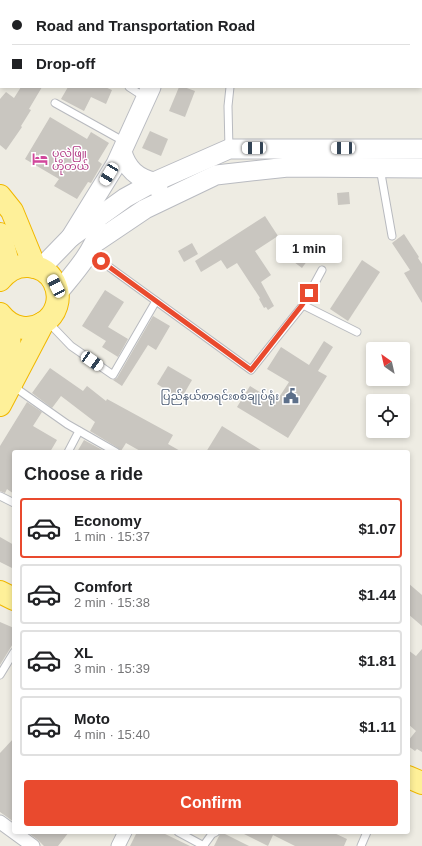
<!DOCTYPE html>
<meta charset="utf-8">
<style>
:root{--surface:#fff;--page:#f2f2f2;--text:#202124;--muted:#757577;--line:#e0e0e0;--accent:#e94a2e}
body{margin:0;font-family:Helvetica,"Noto Sans Myanmar",sans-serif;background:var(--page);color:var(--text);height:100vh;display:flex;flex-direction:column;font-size:15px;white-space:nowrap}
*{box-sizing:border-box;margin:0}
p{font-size:13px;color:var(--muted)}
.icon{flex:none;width:22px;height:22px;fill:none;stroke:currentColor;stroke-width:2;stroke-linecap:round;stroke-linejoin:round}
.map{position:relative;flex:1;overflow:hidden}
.panel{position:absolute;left:12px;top:450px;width:398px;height:384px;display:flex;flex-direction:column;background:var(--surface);border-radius:4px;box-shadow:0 2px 6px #0003}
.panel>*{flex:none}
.guide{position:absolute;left:0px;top:0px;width:422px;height:88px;box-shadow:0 2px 6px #0003;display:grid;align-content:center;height:88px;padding:0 12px;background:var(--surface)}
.needle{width:26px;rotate:326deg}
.buttons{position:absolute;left:366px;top:342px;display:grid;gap:8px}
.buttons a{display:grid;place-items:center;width:44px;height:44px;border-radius:4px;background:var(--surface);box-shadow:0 2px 6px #0003;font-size:20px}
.end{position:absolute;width:18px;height:18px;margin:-9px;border:5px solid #e94a2e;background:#fff;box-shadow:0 0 0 2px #fff}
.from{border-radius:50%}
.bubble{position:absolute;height:28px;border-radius:4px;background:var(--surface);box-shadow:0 2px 6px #0003;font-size:13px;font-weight:700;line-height:28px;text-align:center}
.car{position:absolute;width:12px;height:24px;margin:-12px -6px;border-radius:5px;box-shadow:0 0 3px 1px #0007;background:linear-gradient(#fff 24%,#345 0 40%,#fff 0 76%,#345 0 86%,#fff 0)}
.guide b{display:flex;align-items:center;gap:14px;height:38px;font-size:15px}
.guide b+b{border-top:1px solid var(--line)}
.guide i{width:10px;height:10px;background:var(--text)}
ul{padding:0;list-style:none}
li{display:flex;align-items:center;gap:12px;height:60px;margin:0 8px 6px;padding:0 4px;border:2px solid var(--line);border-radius:4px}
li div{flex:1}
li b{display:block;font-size:15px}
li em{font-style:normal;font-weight:700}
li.active{border-color:var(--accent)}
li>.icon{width:36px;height:36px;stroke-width:1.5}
h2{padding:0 12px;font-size:18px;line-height:48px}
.button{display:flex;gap:8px;margin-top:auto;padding:8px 12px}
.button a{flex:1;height:46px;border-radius:4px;background:var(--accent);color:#fff;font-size:16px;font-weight:700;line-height:46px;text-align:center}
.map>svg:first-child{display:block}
</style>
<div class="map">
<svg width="422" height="846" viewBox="0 0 422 846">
<rect width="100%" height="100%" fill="#eeece3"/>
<g fill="#c9c6c0">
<polygon points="21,87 42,87 29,109 31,110 21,126 22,127 6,150 0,145 0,99 6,92 14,98"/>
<polygon points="68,87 105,87 112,90 106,104 91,97 84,111 61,99"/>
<polygon points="179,87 184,87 195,91 185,117 169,111"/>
<polygon points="50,117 87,139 91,132 109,143 98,161 102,164 91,183 88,182 77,199 54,186 59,179 25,159"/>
<polygon points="150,131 168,139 161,156 142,148"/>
<polygon points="349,192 350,204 338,205 337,193"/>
<polygon points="265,216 278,236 255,251 271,275 261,282 274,306 268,310 266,307 264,308 259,299 260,298 237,263 227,269 221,260 201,272 195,261"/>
<polygon points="404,234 419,257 418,258 422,264 422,303 404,273 410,270 392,243"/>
<polygon points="306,237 318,246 302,268 290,259"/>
<polygon points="192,243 198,254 184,262 178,251"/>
<polygon points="362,260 380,272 348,321 330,309"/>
<polygon points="105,290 124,302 108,327 128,339 118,357 102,347 106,341 82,326"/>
<polygon points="153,316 170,326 156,350 148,345 122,386 113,380 117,378"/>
<polygon points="324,341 333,347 318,371 327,376 288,438 237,407 250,386 276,402 289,382 267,369 281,347 309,365"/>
<polygon points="168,366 192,380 181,399 157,384"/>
<polygon points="50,368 83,391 87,386 106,401 107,399 173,435 168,444 182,452 142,452 126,443 121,451 118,448 90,431 95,422 61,396 52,408 32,393"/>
<polygon points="27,402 42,412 33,426 57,440 50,452 14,452 14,494 7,489 5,493 0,491 0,446"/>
<polygon points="222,426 264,452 206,452"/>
<polygon points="84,440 106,452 77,452"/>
<polygon points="0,537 14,545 14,569 0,562"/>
<polygon points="408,583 422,595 422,626 408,614"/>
<polygon points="0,622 14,628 14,642 0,665"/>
<polygon points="422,649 422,752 417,749 415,751 408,746 408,741 416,731 408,724 408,650 416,656"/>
<polygon points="14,738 14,822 0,812 0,753"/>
<polygon points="27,832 69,832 58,846 44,846 38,840"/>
<polygon points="137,832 161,832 190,846 130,846"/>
<polygon points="221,832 249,846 214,846"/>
<polygon points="240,832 332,832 347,839 344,846 295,846 273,835 268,846"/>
</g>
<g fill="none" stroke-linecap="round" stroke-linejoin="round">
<defs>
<g id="service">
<polyline points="421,27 422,27"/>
<polyline points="129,87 146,98"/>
<polyline points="55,103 125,142"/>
<polyline points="229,149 228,106 230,87"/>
<polyline points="380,168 392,236"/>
<polyline points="90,253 251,370 303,305 322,270"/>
<polyline points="303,305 357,332"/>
<polyline points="48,322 71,346 113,375 156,301"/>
<polyline points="13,386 67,424 116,452"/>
<polyline points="68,452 79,431"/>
<polyline points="0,496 14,503"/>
<polyline points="0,675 14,652"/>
<polyline points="178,832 204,846"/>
<polyline points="204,845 212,834 216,832"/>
<polyline points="361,846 367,832"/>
</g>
<g id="minor">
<polyline points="0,822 33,846"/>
<polyline points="118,846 125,832"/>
</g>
<g id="secondary">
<polyline points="184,1 185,0"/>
<path d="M122,152c5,17 15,26 32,30l4,6"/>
<polyline points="71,237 125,198 154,182 229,149 422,149"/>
<polyline points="96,242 145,209 216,175 288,167 422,168"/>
<polyline points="40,269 71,237 116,164 151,87"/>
<path d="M57,294c16,-20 34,-39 42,-63"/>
</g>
<g id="trunk">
<polyline points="0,196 12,211 35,267"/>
<polyline points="0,234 10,270"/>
<path d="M0,280c7,-9 17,-15 29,-14 11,1 20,6 25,16 17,34 -28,65 -54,32"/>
<polyline points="10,324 9,347 11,385"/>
<polyline points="0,405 43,323"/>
<polyline points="0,592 14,599"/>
<polyline points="408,777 422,783"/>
</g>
</defs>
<use href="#service" stroke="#b8babf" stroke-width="9"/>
<use href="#minor" stroke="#b8babf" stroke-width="15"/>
<use href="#secondary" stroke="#b9bbc1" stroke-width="21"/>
<use href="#trunk" stroke="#f1b800" stroke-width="24"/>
<use href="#service" stroke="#fff" stroke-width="7"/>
<use href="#minor" stroke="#fff" stroke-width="13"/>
<use href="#secondary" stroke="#fff" stroke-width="19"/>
<use href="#trunk" stroke="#fef099" stroke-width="22"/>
</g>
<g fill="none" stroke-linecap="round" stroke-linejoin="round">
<polyline stroke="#e94a2e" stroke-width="5" points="101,261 251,370 302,305 309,293"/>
</g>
<defs>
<symbol id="hotel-bare" viewBox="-9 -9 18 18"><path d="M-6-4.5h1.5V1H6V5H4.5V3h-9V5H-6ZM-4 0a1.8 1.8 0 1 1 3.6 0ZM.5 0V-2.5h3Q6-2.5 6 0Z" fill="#d1479c" stroke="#fff" stroke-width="2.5" paint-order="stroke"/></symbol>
<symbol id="civic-bare" viewBox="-9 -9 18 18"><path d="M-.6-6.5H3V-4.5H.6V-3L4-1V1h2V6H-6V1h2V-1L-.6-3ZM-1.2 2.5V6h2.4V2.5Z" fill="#5c6f8a" stroke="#fff" stroke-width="2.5" paint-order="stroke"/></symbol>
</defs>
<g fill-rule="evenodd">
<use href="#hotel-bare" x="29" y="148" width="22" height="22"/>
<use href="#civic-bare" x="280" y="385" width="22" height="22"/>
</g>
<g text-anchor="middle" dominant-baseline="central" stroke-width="3" stroke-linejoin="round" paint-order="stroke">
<g font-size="11" fill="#b23c85" stroke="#fff" text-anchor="start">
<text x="52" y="153">ပုလဲဖြူ<tspan x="52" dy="13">ဟိုတယ်</tspan></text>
</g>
<g font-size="11" fill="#4e5e75" stroke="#fff" text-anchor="end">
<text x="279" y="396">ပြည်နယ်စာရင်းစစ်ချုပ်ရုံး</text>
</g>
</g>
</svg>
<div class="buttons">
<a><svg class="needle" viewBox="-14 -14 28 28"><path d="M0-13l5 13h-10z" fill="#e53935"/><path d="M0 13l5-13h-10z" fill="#757577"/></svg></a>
<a><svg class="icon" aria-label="locate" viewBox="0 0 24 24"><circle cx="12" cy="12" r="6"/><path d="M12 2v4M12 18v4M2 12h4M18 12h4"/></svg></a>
</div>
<i class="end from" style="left:101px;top:261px"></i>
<i class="end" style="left:309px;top:293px"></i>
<div class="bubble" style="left:276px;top:235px;width:66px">1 min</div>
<i class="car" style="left:254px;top:148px;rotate:269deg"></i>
<i class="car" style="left:343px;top:148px;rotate:270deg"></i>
<i class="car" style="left:109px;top:174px;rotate:211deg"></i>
<i class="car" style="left:56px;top:286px;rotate:333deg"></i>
<i class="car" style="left:92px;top:361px;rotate:125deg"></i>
<div class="guide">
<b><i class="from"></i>Road and Transportation Road</b>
<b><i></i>Drop-off</b>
</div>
<section class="panel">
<h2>Choose a ride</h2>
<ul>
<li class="active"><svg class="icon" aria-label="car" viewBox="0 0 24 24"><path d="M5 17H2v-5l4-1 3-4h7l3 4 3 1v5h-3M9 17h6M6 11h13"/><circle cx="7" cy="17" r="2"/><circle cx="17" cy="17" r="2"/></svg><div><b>Economy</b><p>1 min · 15:37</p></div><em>$1.07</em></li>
<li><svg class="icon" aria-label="car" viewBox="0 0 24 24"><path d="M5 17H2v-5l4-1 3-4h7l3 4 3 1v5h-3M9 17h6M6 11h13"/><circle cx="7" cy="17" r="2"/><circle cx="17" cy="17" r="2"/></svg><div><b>Comfort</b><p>2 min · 15:38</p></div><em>$1.44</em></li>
<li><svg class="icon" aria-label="car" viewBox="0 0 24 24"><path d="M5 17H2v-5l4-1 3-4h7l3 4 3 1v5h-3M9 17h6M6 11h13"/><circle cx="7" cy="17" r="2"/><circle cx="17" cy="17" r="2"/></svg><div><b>XL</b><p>3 min · 15:39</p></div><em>$1.81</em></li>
<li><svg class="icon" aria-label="car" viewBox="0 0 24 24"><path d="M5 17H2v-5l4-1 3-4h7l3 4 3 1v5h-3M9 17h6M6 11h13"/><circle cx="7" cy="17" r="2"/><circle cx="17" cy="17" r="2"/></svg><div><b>Moto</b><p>4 min · 15:40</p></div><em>$1.11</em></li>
</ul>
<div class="button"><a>Confirm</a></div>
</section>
</div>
